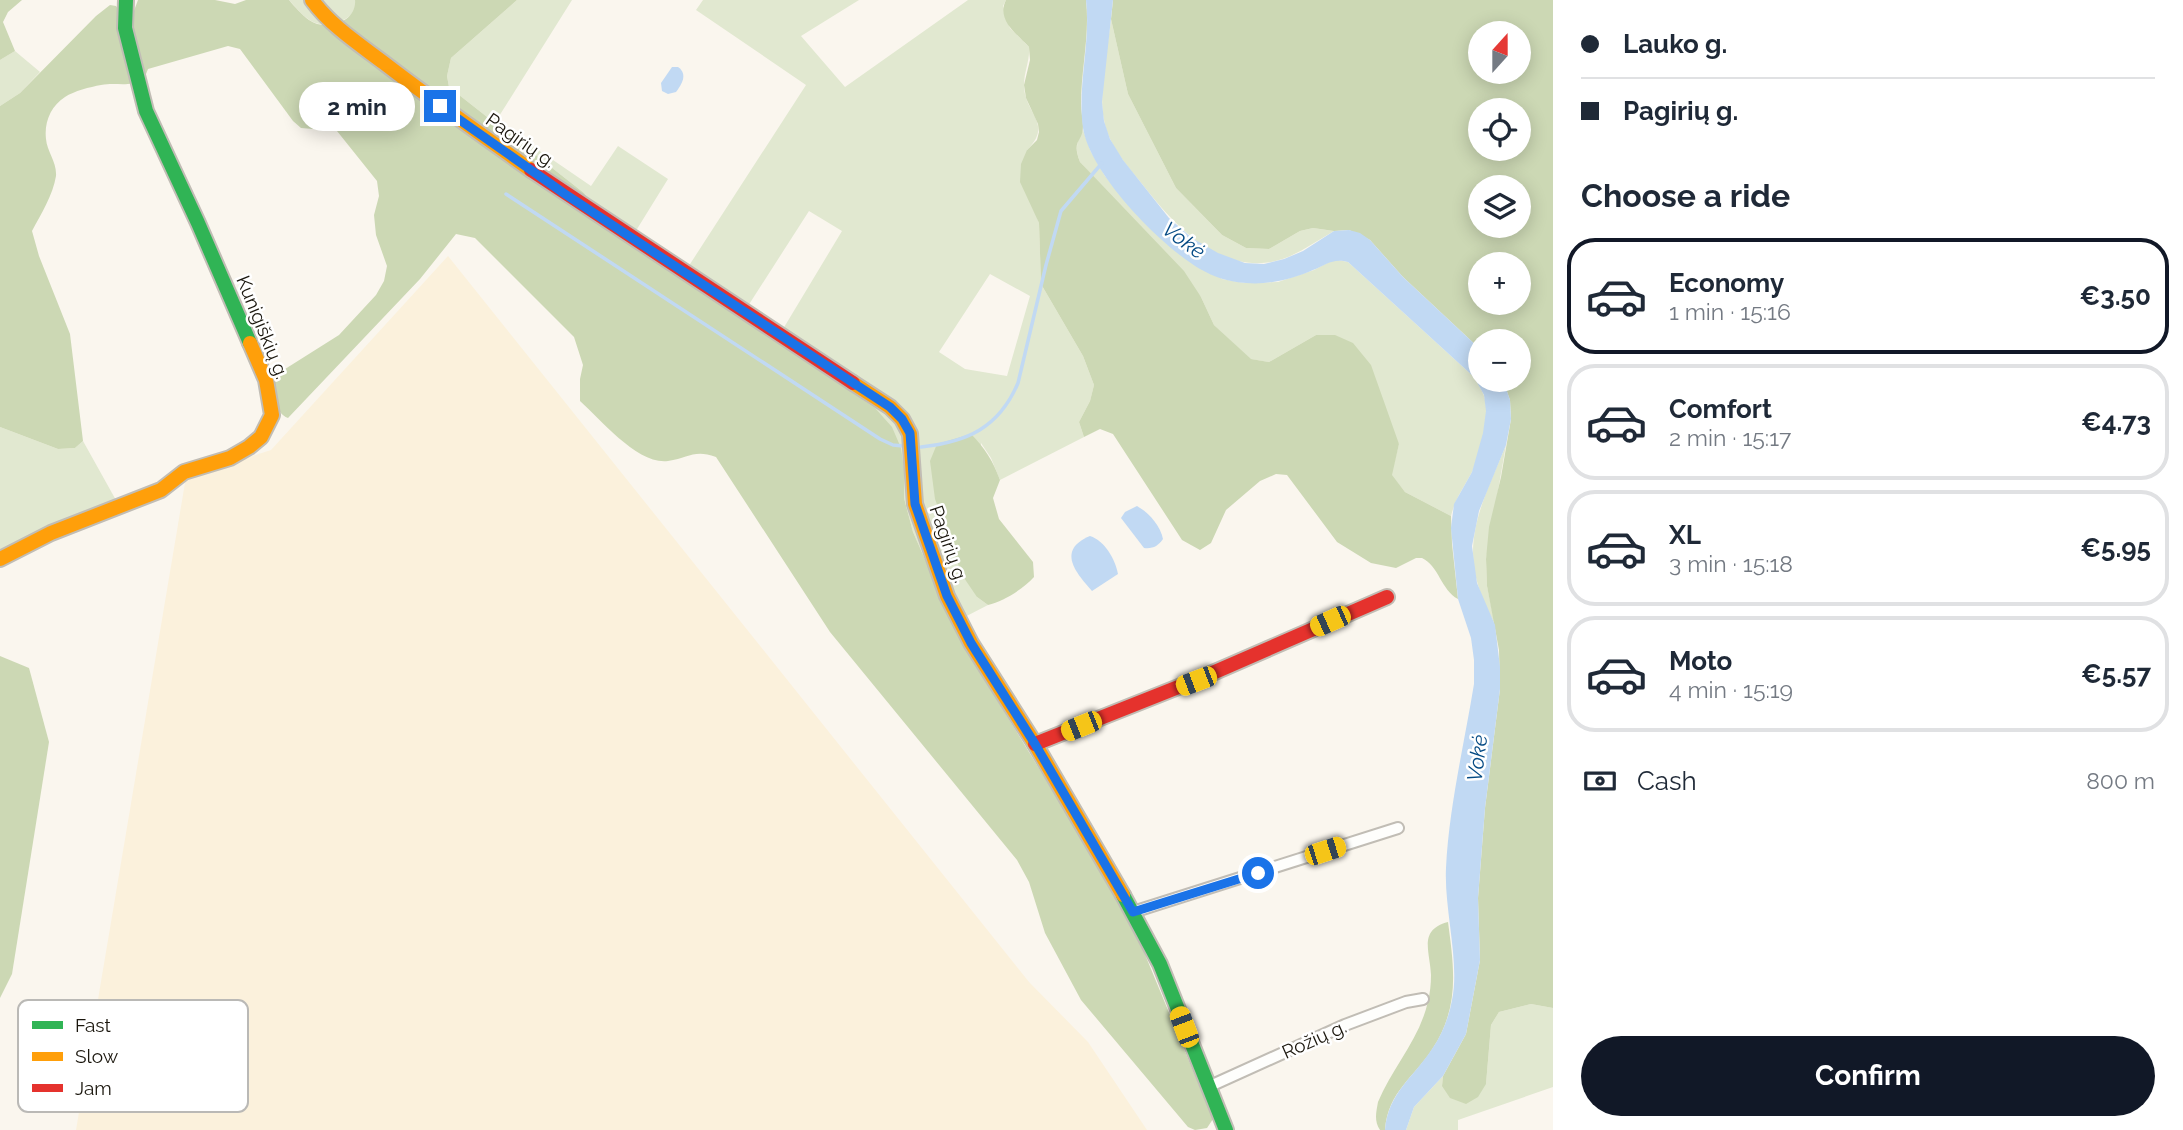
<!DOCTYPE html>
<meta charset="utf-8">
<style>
:root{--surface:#fff;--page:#f6f6f7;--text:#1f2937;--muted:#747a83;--line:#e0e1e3;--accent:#111827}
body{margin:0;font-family:Raleway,sans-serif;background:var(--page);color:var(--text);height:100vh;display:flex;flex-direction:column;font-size:26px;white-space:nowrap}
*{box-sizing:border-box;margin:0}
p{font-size:23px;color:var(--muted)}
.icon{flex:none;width:38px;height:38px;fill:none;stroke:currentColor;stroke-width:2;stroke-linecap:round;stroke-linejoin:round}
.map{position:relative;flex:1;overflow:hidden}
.drawer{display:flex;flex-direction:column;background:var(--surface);width:630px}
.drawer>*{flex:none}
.guide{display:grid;align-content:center;height:154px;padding:0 28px;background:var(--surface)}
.needle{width:46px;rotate:21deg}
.fabs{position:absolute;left:1468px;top:21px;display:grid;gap:14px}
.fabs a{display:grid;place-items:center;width:63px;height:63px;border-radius:50%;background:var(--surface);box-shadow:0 4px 18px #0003;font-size:35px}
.end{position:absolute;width:32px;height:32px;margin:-16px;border:9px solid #1a73e8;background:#fff;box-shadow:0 0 0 4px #fff}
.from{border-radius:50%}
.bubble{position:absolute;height:49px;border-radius:24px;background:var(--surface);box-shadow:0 4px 18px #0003;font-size:23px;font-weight:700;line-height:49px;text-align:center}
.car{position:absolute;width:21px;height:42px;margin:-21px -10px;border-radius:9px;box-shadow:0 0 5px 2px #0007;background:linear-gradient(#f5c518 24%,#345 0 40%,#f5c518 0 76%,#345 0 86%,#f5c518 0)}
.guide b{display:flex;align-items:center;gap:24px;height:66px;font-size:26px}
.guide b+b{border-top:2px solid var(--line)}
.guide i{width:18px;height:18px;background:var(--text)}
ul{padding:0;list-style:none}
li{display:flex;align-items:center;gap:21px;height:116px;margin:0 14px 10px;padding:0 14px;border:4px solid var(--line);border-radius:28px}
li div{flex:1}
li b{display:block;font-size:26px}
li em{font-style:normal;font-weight:700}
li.on{border-color:var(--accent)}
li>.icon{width:63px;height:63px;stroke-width:1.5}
h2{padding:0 28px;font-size:32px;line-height:84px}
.pay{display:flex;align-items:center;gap:18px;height:77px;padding:0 28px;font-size:26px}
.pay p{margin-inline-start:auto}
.action{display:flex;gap:14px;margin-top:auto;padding:14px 28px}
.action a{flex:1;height:80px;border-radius:42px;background:var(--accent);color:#fff;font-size:28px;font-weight:700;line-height:80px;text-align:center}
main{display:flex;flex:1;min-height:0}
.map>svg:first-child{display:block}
</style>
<main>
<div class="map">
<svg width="1553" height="1130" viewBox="0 0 1553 1130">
<rect width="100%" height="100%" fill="#faf6ee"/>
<polygon fill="#fbf1dc" points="448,256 1029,982 1088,1042 1147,1130 76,1130 186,477 271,450"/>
<g fill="#e1e8d0" fill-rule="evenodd">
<path d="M289,0h66l1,9c-6,7 -9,10 -18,13 -25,8 -33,-5 -49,-22z"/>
<polygon points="517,0 572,0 496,121 591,186 618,146 668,179 629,242 608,229 584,193 449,87 447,76 451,58"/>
<path d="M703,0h156l-58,36 44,51 123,-87h38l-3,6 7,22 19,19c1,14 -5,25 -5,38 0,29 30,38 3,65l5,53 7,20 2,61 42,72 11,29 -4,16 -11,21 5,15 -84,43 -9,-22 -10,-15 -4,154 11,8 -35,18 -40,-91 -9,-34v-29l-223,-191 125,-193 -110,-75zM809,211l33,20 -59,98 -35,-23zM990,274l40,22 -23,80 -42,-7 -26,-17z"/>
<path d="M1111,19l17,75 48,94 46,47 24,13 23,1 31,-18 13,-3 21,3c-23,13 -45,31 -72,32 -54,3 -94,-46 -124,-84 -14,-17 -30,-36 -34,-59 -6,-28 4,-72 7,-101z"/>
<polygon points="15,51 40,72 20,93 0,106 0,60"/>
<path d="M1083,130l8,22 14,24 19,23 98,80 22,4 34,-1 36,-12 17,-9 7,-1 10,2 126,115c3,6 8,13 10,19 7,22 -3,56 -12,76 -8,15 -17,27 -21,44l-46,-24 -14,-17 8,-31 -83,-109 -47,27 -19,-3 -36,-34 -13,-28 -121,-135c-5,-12 -4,-20 3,-32z"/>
<polygon points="0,427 58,449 75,448 83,441 117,502 0,553"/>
<path d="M1506,445l-20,114 1,27 8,39c-6,-13 -13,-26 -17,-40 -16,-50 10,-95 28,-140z"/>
<polygon points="1531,1004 1553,1008 1553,1087 1458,1120 1458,1130 1406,1130 1414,1107 1443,1076 1442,1086 1486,1084 1491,1025 1499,1012"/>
</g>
<g fill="#ccd8b4" fill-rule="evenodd">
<polygon points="0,0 22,0 8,12 3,22 15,51 0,60"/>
<path d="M138,0h77l20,4 11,-4h43c6,7 13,15 20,20 17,12 48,2 46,-20h162l-66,58 -4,18 2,11 135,106 24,36 267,179 17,19 9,21 3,21v29l9,34 48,109 131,214 52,97 69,167 -6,9 -12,2 -7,-3 -107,-127 -36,-67 -16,-51 -12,-22 -187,-228 -114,-175c-22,-8 -27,1 -48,4 -30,4 -67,-41 -88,-60v-22l3,-14 -9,-28 -99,-99 -19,-4 -36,45 -132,139c-13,-5 -14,-23 -17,-36l3,-6 65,-41 37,-40 8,-14 3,-15 -11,-31 -2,-20 5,-19 -2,-15 -40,-50 -36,-3 -8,-7 -53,-72 -12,-3 -80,23 -4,10c-16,9 -26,3 -43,6 -11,2 -27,6 -36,12 -14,9 -21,25 -19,42 1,13 11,23 10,37 -3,19 -15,38 -24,55l7,25 31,78 13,107 -8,7 -17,1 -58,-22v-321l20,-13 76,-77 14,-11 6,1 4,6 12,4z"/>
<path d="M1006,0h80c4,35 -5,69 -5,104 0,8 2,15 2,22 0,17 -12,13 -3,36l104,109 17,26 13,28 37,34 18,3 47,-27h19l18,8 18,22 28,79 -7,31 13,17 46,24 1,28 6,55c-17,-9 -19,-33 -36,-41h-6l-20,10 -25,-5 -34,-21 -50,-67 -11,-1 -16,7 -34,29 -15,33 -11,7 -18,-10 -69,-106 -13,-5 -16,8 -5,-15 11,-21 4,-16 -11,-29 -42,-72 -2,-61 -19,-41 1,-18 6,-14 10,-10 2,-8 -1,-8 -12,-26 -2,-13 6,-25 -1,-13c-12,-13 -33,-27 -23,-47z"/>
<path d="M1113,0h440v1008l-22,-4 -32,8 -8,13 -5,59 -8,13 -12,7 -16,-6 -8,-12 1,-10 23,-42 14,-74 -2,-62 7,-90 15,-119 -1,-39 -12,-64 -1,-27 3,-32 12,-50 10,-58 -1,-19 -7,-20h16v-39h-39v8l-77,-72 -33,-37 -21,-10 -15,1 -21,-3 -13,3 -31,18 -23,-1 -24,-13 -46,-47 -48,-94 -17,-75zM1480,33h39v39h-39zM1480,110h39v39h-39zM1480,187h39v39h-39zM1480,264h39v39h-39z"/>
<path d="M971,434c14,14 22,27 29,46l-7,18 6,21 34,43 1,15c-11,12 -30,24 -46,28l-11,-8 -15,-22 -27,-76 -5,-38 7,-17z"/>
<polygon points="0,656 29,668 49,742 12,974 0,998"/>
<path d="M1448,922c6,46 12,84 -15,126 -19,30 -45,43 -48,82h-5c-6,-9 -4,-17 -2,-28 14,-34 42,-63 50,-101 2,-8 3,-17 3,-26 -1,-24 -13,-45 17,-53z"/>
</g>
<g fill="#c1d9f3">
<path d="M1086,0h27l-11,102 2,19 6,18 13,21 46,58 23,20 26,15 27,10 19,1 20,-5 19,-8 31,-20 15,-1 11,3 10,7 33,37 77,72v31h23l7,20 1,19 -5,26 -27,66 -7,35 5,37 18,42 5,42v22l-15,119 -7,90 2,62 -14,74 -23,42 -29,31 -8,23h-21c3,-37 28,-52 47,-81 10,-14 17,-32 20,-49 8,-38 -8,-90 -6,-132 3,-61 18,-123 28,-184v-24l-3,-22 -13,-39 -7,-71 3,-24 18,-32 11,-39 3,-22 -2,-16 -10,-18 -126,-115c-16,-4 -21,3 -35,8 -21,9 -44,15 -67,13 -17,-1 -32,-6 -46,-14 -39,-23 -110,-95 -117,-141 -6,-42 8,-85 3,-128z"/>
<path d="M672,67h6c10,7 4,17 -2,25l-8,2 -6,-3 -1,-8z"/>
<path d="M1137,506c12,7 23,19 26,33 -5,7 -10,10 -19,9l-23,-30 4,-6z"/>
<path d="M1090,536c15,5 25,23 28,38l-26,17c-16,-18 -36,-41 -2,-55z"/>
</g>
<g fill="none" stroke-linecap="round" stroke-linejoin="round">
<g stroke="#c1d9f3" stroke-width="3.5">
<polyline points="506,194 880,439 893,445 903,446"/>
<path d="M921,447c46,-5 78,-19 97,-64l28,-118 15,-54 41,-48"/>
</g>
<defs>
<g id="street">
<polyline points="1133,912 1398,828"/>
<polyline points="1208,1087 1345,1025 1406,1002 1423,999"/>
</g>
<g id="fast">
<polyline points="126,0 125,28 146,111 198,223 250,343"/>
<polyline points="1123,895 1160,964 1226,1130"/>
</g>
<g id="slow">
<path d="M312,0c19,26 47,44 72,63 48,37 98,72 147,107"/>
<polyline points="853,383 890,407 902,419 910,434 915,504 947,596 971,643 1035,744 1123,895"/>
<polyline points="0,559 51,533 161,490 184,472 230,458 249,447 261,437 272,415 266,380 250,343"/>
</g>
<g id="jam">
<polyline points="531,170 853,383"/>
<polyline points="1035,744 1201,678 1387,597"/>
</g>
</defs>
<use href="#street" stroke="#c1bdb5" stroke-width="14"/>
<use href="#fast" stroke="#c1bdb5" stroke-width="18"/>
<use href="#slow" stroke="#c1bdb5" stroke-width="18"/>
<use href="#jam" stroke="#c1bdb5" stroke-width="18"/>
<use href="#street" stroke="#fefefc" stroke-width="10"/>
<use href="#fast" stroke="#30b455" stroke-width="14"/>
<use href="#slow" stroke="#ff9f0a" stroke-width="14"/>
<use href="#jam" stroke="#e5322d" stroke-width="14"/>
</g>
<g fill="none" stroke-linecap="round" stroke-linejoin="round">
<polyline stroke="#1a73e8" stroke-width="9" points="440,106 565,194 890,407 902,419 910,433 915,504 947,596 971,643 1035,744 1133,912 1258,873"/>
</g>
<g text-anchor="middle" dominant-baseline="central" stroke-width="5" stroke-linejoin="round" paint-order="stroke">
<g font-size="19" fill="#1a160d" stroke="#fff">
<text transform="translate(521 140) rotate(35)">Pagirių g.</text>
<text transform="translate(263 327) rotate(68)">Kunigiškių g.</text>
<text transform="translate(949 544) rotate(71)">Pagirių g.</text>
<text transform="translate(1314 1039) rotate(-24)">Rožių g.</text>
</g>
<g font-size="21" font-style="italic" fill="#044a84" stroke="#fff">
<text transform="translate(1184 240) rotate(36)">Vokė</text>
<text transform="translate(1477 758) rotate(-83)">Vokė</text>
</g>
</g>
<rect x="18" y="1000" width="230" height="112" rx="10" fill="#fff" stroke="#bab9b6" stroke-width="2"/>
<rect x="32" y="1021" width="31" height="8" fill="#30b455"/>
<rect x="32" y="1052" width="31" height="9" fill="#ff9f0a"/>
<rect x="32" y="1084" width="31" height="8" fill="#e5322d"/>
<g font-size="19" fill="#1a160d">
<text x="75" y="1032">Fast</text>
<text x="75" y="1063">Slow</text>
<text x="75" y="1095">Jam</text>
</g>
</svg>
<div class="fabs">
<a><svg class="needle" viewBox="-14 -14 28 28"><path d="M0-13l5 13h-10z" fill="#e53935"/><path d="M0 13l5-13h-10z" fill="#747a83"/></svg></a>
<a><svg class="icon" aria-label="locate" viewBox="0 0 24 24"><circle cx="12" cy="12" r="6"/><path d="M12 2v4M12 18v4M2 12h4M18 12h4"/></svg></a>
<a><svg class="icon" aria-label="layers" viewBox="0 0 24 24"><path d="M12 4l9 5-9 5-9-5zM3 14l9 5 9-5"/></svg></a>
<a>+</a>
<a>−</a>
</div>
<i class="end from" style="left:1258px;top:873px"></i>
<i class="end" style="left:440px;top:106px"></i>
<div class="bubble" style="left:299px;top:82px;width:116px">2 min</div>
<i class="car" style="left:1330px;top:621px;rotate:246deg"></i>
<i class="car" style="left:1196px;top:681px;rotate:249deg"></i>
<i class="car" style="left:1081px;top:726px;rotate:248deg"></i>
<i class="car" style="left:1325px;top:851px;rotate:72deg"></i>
<i class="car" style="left:1184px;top:1027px;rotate:339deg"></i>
</div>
<section class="drawer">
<div class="guide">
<b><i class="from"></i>Lauko g.</b>
<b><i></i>Pagirių g.</b>
</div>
<h2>Choose a ride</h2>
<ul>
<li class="on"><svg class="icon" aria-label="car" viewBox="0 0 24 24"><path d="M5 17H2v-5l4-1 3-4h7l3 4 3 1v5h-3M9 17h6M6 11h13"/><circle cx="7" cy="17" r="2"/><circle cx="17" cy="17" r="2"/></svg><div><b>Economy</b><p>1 min · 15:16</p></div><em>€3.50</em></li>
<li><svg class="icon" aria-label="car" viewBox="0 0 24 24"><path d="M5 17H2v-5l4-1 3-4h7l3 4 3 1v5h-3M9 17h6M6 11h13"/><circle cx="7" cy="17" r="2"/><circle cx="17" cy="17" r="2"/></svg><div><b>Comfort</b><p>2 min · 15:17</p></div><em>€4.73</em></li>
<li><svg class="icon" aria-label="car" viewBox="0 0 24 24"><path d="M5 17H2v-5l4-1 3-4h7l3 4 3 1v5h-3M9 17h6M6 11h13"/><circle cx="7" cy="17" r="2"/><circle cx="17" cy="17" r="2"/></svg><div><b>XL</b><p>3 min · 15:18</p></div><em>€5.95</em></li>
<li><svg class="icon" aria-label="car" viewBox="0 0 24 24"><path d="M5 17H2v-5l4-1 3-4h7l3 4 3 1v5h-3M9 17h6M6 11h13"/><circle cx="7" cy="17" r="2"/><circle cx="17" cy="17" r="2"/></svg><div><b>Moto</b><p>4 min · 15:19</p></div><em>€5.57</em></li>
</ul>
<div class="pay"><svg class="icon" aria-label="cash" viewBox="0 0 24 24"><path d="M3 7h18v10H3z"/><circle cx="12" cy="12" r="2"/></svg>Cash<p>800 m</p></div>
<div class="action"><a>Confirm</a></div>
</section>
</main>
